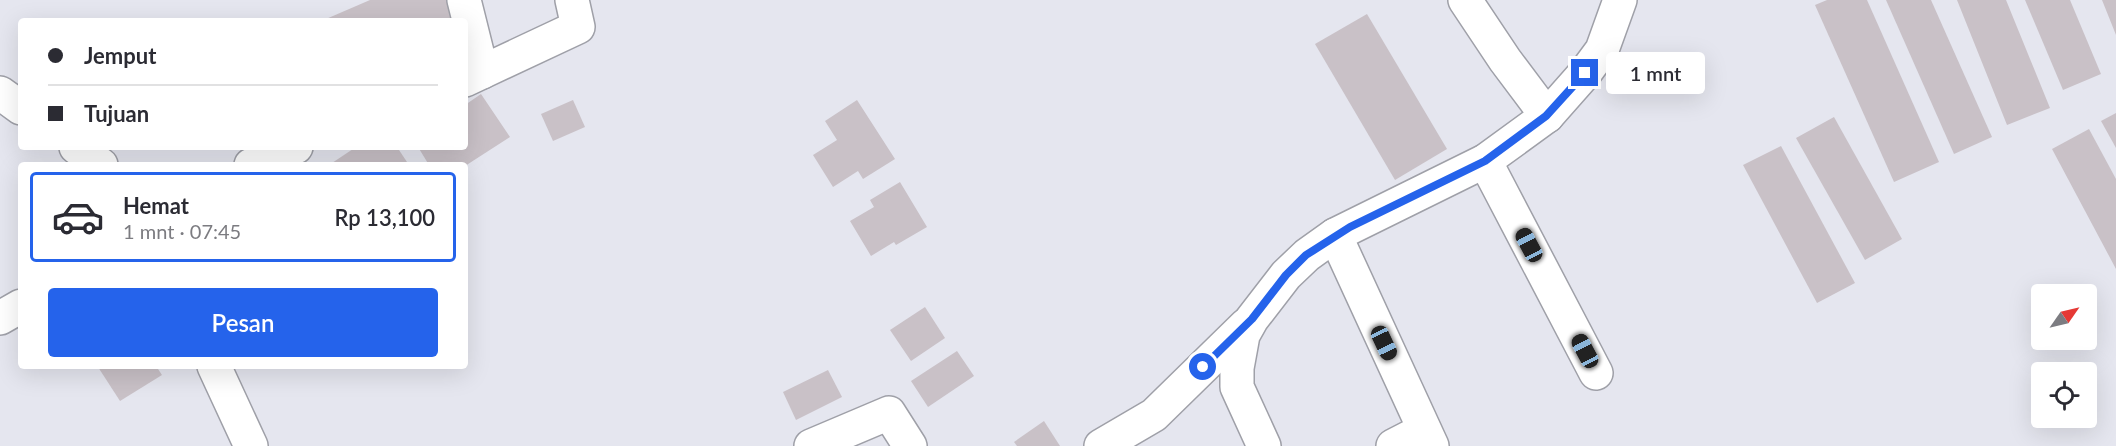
<!DOCTYPE html>
<html lang="id">
<meta charset="utf-8">
<style>
:root{--surface:#fff;--page:#f2f2f3;--text:#2b2b33;--muted:#7c7c81;--line:#e1e1e2;--accent:#2563eb}
body{margin:0;font-family:Lato,sans-serif;background:var(--page);color:var(--text);height:100vh;display:flex;flex-direction:column;font-size:22px;white-space:nowrap}
*{box-sizing:border-box;margin:0}
p{font-size:20px;color:var(--muted)}
.icon{flex:none;width:33px;height:33px;fill:none;stroke:currentColor;stroke-width:2;stroke-linecap:round;stroke-linejoin:round}
.map{position:relative;flex:1;overflow:hidden}
.panel{position:absolute;left:18px;top:162px;width:450px;height:207px;display:flex;flex-direction:column;background:var(--surface);border-radius:6px;box-shadow:0 6px 24px #0002}
.panel>*{flex:none}
.top-card{position:absolute;left:18px;top:18px;width:450px;height:132px;border-radius:6px;box-shadow:0 6px 24px #0002;display:grid;align-content:center;height:132px;padding:0 30px;background:var(--surface)}
.needle{width:39px;rotate:56deg}
.tools{position:absolute;left:2031px;top:284px;display:grid;gap:12px}
.tools a{display:grid;place-items:center;width:66px;height:66px;border-radius:6px;background:var(--surface);box-shadow:0 6px 24px #0002;font-size:30px}
.end{position:absolute;width:27px;height:27px;margin:-14px;border:8px solid #2563eb;background:#fff;box-shadow:0 0 0 3px #fff}
.from{border-radius:50%}
.bubble{position:absolute;height:42px;border-radius:6px;background:var(--surface);box-shadow:0 6px 24px #0002;font-size:20px;font-weight:600;line-height:42px;text-align:center}
.car{position:absolute;width:18px;height:36px;margin:-18px -9px;border-radius:8px;box-shadow:0 0 4px 2px #0007;background:linear-gradient(#222 24%,#8ab4d8 0 40%,#222 0 76%,#8ab4d8 0 86%,#222 0)}
.top-card b{display:flex;align-items:center;gap:21px;height:57px;font-size:22px}
.top-card b+b{border-top:2px solid var(--line)}
.top-card i{width:15px;height:15px;background:var(--text)}
ul{padding:10px 0 0;list-style:none}
li{display:flex;align-items:center;gap:18px;height:90px;margin:0 12px 9px;padding:0 18px;border:3px solid transparent;border-radius:6px}
li div{flex:1}
li b{display:block;font-size:22px}
li em{font-style:normal;font-weight:600}
li.active{border-color:var(--accent)}
li>.icon{width:54px;height:54px;stroke-width:1.5}
.button{display:flex;gap:12px;margin-top:auto;padding:12px 30px}
.button a{flex:1;height:69px;border-radius:6px;background:var(--accent);color:#fff;font-size:24px;font-weight:600;line-height:69px;text-align:center}
.map>svg:first-child{display:block}
</style>
<div class="map">
<svg width="2116" height="446" viewBox="0 0 2116 446">
<rect width="100%" height="100%" fill="#e5e6ef"/>
<g fill="#c9c1c7">
<polygon points="370,0 452,0 459,15 445,21 327,21 326,19"/>
<polygon points="1827,0 1867,0 1939,162 1894,182 1815,5"/>
<polygon points="1886,0 1931,0 1992,137 1954,154"/>
<polygon points="1957,0 2006,0 2050,108 2007,125"/>
<polygon points="2025,0 2070,0 2101,74 2063,90"/>
<polygon points="2102,0 2116,0 2116,35"/>
<polygon points="1367,14 1447,149 1395,180 1315,44"/>
<polygon points="481,94 510,137 465,166 429,165 418,147 465,147 465,105"/>
<polygon points="573,100 585,127 553,141 541,114"/>
<polygon points="857,100 895,159 863,179 858,171 833,187 813,155 837,140 825,121"/>
<polygon points="2116,113 2116,148 2101,121"/>
<polygon points="1834,117 1902,239 1865,260 1796,138"/>
<polygon points="2089,129 2116,179 2116,269 2052,149"/>
<polygon points="1781,146 1855,283 1817,303 1743,165"/>
<polygon points="356,147 397,147 409,165 333,165 332,163"/>
<polygon points="900,182 927,227 896,245 894,242 871,256 850,221 874,207 870,200"/>
<polygon points="925,307 945,338 911,361 890,330"/>
<polygon points="957,351 974,376 928,407 911,381"/>
<polygon points="100,366 156,366 162,375 120,401 98,367"/>
<polygon points="828,370 842,397 796,420 783,392"/>
<polygon points="1044,421 1060,446 1017,446 1014,442"/>
</g>
<g fill="none" stroke-linecap="round" stroke-linejoin="round">
<defs>
<g id="minor">
<polyline points="464,0 482,72"/>
<polyline points="1465,0 1505,60 1547,116"/>
<polyline points="465,80 578,27 572,0"/>
<polyline points="0,93 21,108"/>
<polyline points="76,147 101,165"/>
<polyline points="1485,161 1596,373"/>
<polyline points="251,165 296,147"/>
<polyline points="1335,235 1432,446"/>
<polyline points="0,318 21,306"/>
<polyline points="214,366 251,446"/>
<polyline points="811,446 889,413 910,446"/>
<polyline points="1101,446 1154,415 1246,325"/>
<polyline points="1264,446 1237,387 1237,368 1243,335 1252,319 1286,275 1307,255 1335,235 1485,161 1547,116 1585,73 1602,50 1620,0"/>
<polyline points="1393,446 1424,430"/>
</g>
</defs>
<use href="#minor" stroke="#9fa0a8" stroke-width="36"/>
<use href="#minor" stroke="#fff" stroke-width="33"/>
</g>
<g fill="none" stroke-linecap="round" stroke-linejoin="round">
<polyline stroke="#2563eb" stroke-width="8" points="1203,367 1252,319 1286,275 1306,255 1350,227 1485,161 1546,116 1585,73"/>
</g>
</svg>
<div class="tools">
<a><svg class="needle" viewBox="-14 -14 28 28"><path d="M0-13l5 13h-10z" fill="#e53935"/><path d="M0 13l5-13h-10z" fill="#7c7c81"/></svg></a>
<a><svg class="icon" aria-label="locate" viewBox="0 0 24 24"><circle cx="12" cy="12" r="6"/><path d="M12 2v4M12 18v4M2 12h4M18 12h4"/></svg></a>
</div>
<i class="end from" style="left:1203px;top:367px"></i>
<i class="end" style="left:1585px;top:73px"></i>
<div class="bubble" style="left:1606px;top:52px;width:99px">1 mnt</div>
<i class="car" style="left:1529px;top:245px;rotate:332deg"></i>
<i class="car" style="left:1384px;top:343px;rotate:155deg"></i>
<i class="car" style="left:1585px;top:351px;rotate:332deg"></i>
<div class="top-card">
<b><i class="from"></i>Jemput</b>
<b><i></i>Tujuan</b>
</div>
<section class="panel">
<ul>
<li class="active"><svg class="icon" aria-label="car" viewBox="0 0 24 24"><path d="M5 17H2v-5l4-1 3-4h7l3 4 3 1v5h-3M9 17h6M6 11h13"/><circle cx="7" cy="17" r="2"/><circle cx="17" cy="17" r="2"/></svg><div><b>Hemat</b><p>1 mnt · 07:45</p></div><em>Rp 13,100</em></li>
</ul>
<div class="button"><a>Pesan</a></div>
</section>
</div>
